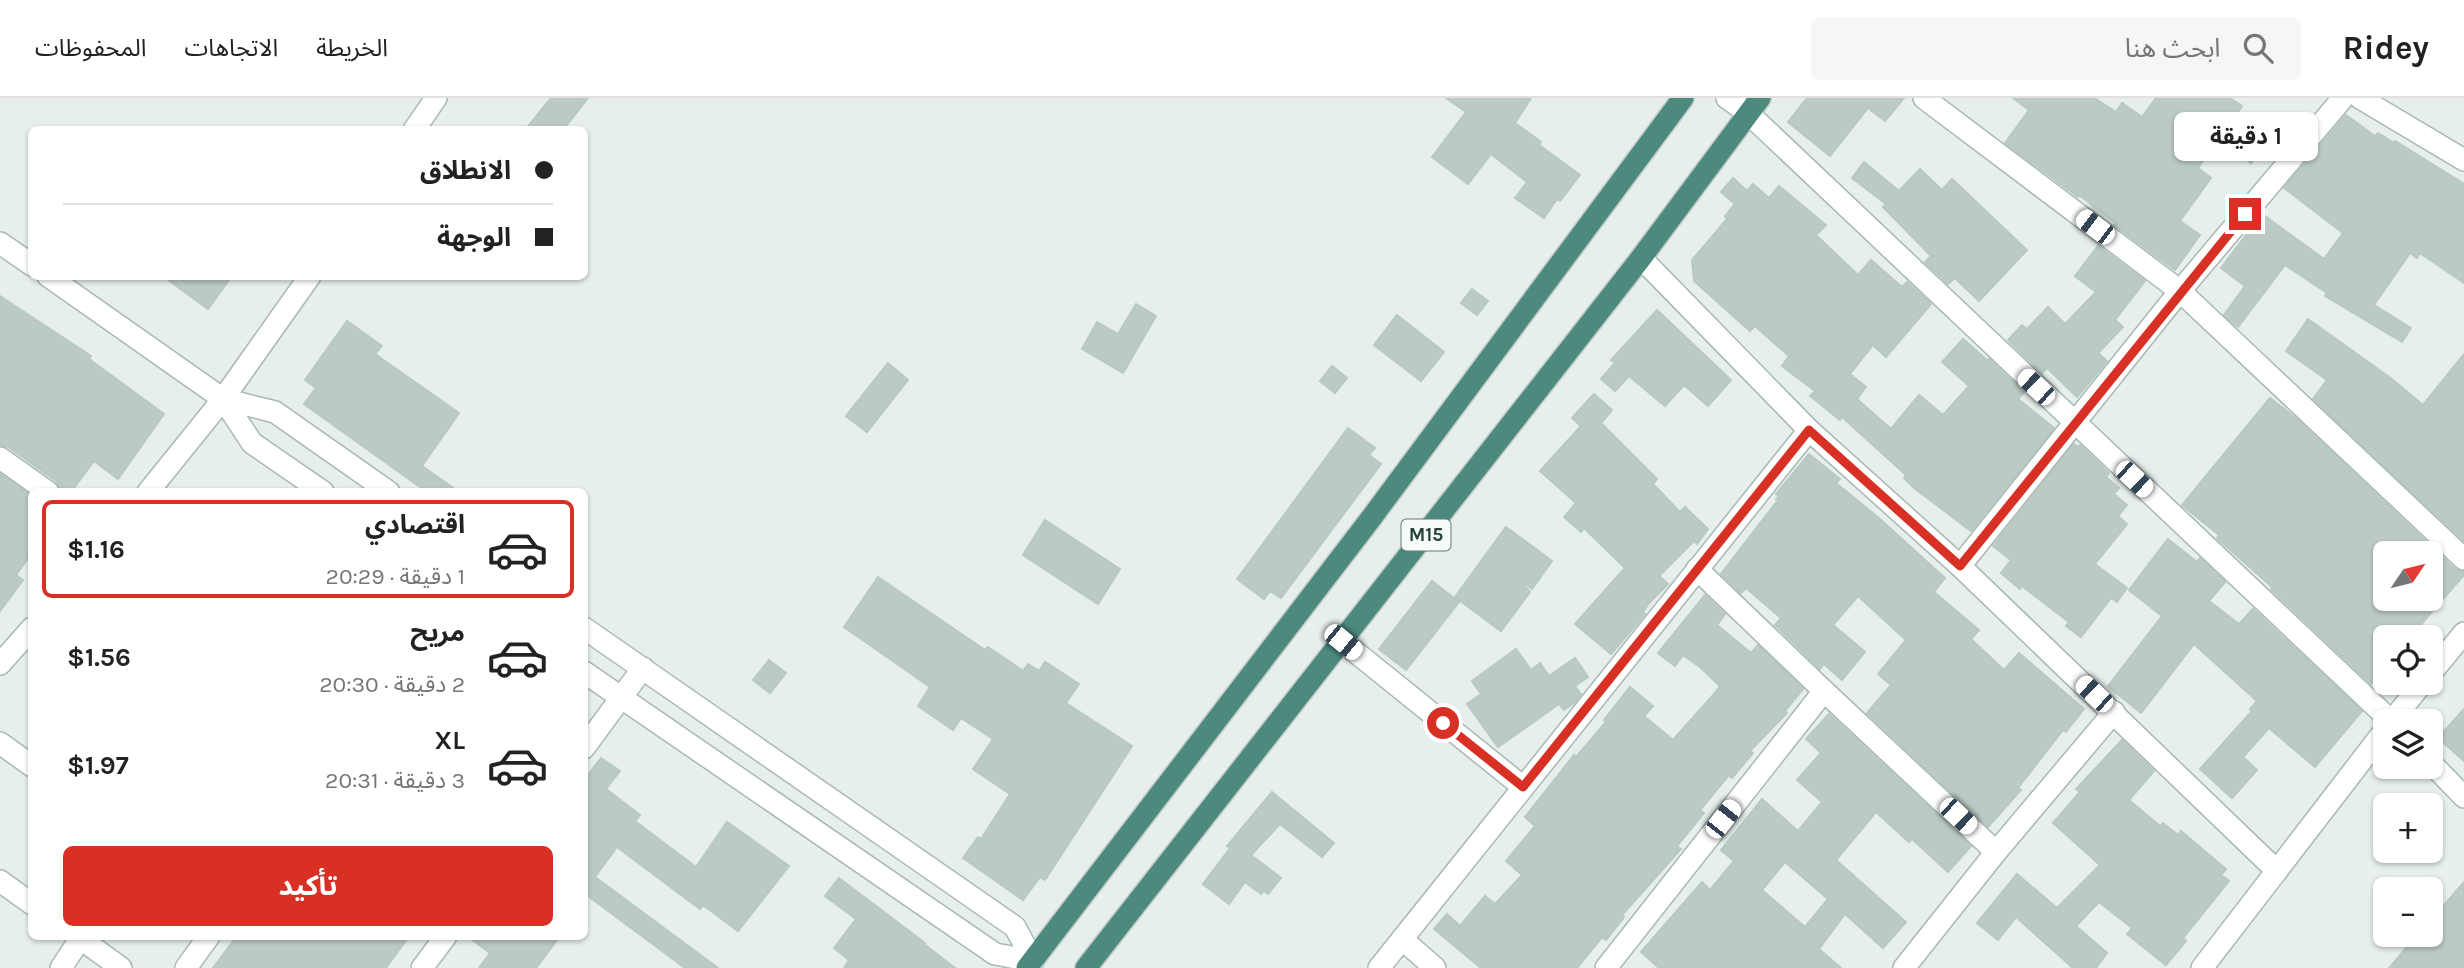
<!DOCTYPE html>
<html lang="ar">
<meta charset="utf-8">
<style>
:root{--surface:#fff;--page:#f6f6f6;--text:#222;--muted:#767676;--line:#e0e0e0;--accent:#d93025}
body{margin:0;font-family:Karla,"Noto Sans Arabic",sans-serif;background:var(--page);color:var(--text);direction:rtl;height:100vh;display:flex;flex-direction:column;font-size:26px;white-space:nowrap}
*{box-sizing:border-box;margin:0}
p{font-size:23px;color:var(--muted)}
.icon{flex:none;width:38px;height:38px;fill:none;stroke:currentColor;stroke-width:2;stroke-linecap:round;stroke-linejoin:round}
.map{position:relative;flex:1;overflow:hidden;direction:ltr}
.sheet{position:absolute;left:28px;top:390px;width:560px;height:452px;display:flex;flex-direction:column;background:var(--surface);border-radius:10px;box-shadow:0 2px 5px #0004;direction:rtl}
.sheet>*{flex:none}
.banner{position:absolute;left:28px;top:28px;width:560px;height:154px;border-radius:10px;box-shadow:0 2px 5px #0004;direction:rtl;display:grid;align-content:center;height:154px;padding:0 35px;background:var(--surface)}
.needle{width:46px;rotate:55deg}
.buttons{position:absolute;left:2373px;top:443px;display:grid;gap:14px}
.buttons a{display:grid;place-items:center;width:70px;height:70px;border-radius:10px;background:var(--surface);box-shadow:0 2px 5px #0004;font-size:35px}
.end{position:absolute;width:32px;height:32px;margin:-16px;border:9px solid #d93025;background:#fff;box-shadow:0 0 0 4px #fff}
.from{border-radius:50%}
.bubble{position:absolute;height:49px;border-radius:10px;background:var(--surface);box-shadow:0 2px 5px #0004;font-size:23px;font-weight:700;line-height:49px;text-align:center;direction:rtl}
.car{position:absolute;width:21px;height:42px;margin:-21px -10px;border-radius:9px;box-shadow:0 0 5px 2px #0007;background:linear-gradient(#fff 24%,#345 0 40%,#fff 0 76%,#345 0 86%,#fff 0)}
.banner b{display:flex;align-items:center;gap:24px;height:66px;font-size:26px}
.banner b+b{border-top:2px solid var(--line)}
.banner i{width:18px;height:18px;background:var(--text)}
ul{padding:12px 0 0;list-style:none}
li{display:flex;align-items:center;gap:21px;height:98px;margin:0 14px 10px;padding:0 21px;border:4px solid transparent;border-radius:10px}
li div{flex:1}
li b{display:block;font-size:26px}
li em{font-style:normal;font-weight:700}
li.current{border-color:var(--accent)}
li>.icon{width:63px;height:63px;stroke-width:1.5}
.primary-button{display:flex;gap:14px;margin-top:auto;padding:14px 35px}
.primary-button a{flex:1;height:80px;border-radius:10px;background:var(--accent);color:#fff;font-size:28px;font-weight:700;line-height:80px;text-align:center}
header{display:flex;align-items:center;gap:42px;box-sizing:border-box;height:98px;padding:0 35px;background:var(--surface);border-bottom:2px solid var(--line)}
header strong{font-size:33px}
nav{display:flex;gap:38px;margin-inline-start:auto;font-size:24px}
.search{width:490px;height:63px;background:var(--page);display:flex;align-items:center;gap:18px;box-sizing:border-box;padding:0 24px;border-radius:10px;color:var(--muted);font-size:26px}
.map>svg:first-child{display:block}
</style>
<header>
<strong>Ridey</strong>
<div class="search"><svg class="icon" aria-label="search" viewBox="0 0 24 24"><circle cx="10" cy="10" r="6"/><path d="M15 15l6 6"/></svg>ابحث هنا</div>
<nav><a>الخريطة</a><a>الاتجاهات</a><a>المحفوظات</a></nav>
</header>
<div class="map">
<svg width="2464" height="870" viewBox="0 0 2464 870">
<rect width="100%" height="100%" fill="#e6efeb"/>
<g fill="#bbcac4" stroke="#b8c9c2" stroke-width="2" fill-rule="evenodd">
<polygon points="551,0 588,0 563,32 525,32"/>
<polygon points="1446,0 1531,0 1515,25 1541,44 1539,47 1580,77 1560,103 1557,101 1544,120 1515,100 1527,84 1491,56 1468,86 1432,59 1466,14"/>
<polygon points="1807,0 1904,0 1885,23 1868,10 1830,58 1788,24"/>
<polygon points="2013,0 2094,0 2116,14 2122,5 2142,19 2156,0 2230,0 2242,8 2235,19 2267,43 2251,65 2218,41 2198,70 2211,80 2180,123 2200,137 2175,172 2114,127 2116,125 2079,97 2078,99 2005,45 2029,12"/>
<polygon points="2346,17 2375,38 2378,35 2394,45 2395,43 2464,86 2464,185 2420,155 2417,160 2410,155 2374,207 2411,230 2402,244 2325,198 2327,195 2285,167 2238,229 2224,217 2245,188 2221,170 2262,116 2324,161 2343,135 2284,90"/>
<polygon points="1864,64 1899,93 1920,71 1942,92 1952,81 2027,152 1979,203 1955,180 1948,186 1925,164 1931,158 1883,109 1886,106 1852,80"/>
<polygon points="1733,80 1747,93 1753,86 1769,100 1779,88 1826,127 1816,137 1858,177 1871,162 1902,189 1907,184 1931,206 1886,259 1873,247 1850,276 1866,289 1857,301 1891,331 1919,297 1943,317 1969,288 1942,264 1963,241 1988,263 1989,261 2024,294 2018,301 2054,330 1971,433 1914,390 1904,380 1906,377 1842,319 1840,322 1810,298 1815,293 1782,268 1789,258 1755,228 1750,233 1694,183 1692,162 1727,121 1725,118 1735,106 1721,94"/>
<polygon points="2098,148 2145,183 2115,222 2123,229 2098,255 2107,263 2077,299 2047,270 2042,275 2008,242 2022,227 2027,231 2048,209 2065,226 2096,194 2075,178"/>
<polygon points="163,178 232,178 208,211"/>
<polygon points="1472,191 1488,203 1477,217 1461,205"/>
<polygon points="0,198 91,258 89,261 164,316 118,381 94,363 71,394 61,394 56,383 8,349 0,347"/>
<polygon points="1136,206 1156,218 1123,275 1082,251 1097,224 1118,236"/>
<polygon points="1657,212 1731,282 1708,308 1684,287 1665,308 1629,278 1615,293 1601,281 1615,265 1611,262"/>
<polygon points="1397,217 1444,254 1421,283 1374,247"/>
<polygon points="2308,221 2392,281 2423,307 2464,256 2464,443 2313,301 2327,282 2286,253"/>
<polygon points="347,223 382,248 375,256 459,315 422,368 459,394 427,394 304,306 316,290 305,282"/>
<polygon points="888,265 908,282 867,334 846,318"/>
<polygon points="1332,268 1347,280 1335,295 1320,283"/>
<polygon points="1594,296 1612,312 1601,325 1657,381 1653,386 1680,414 1685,409 1708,431 1697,446 1694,443 1659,478 1668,486 1649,505 1643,514 1645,516 1611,556 1575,526 1625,470 1584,430 1581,434 1564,419 1576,405 1540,373 1581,328 1572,320"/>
<path d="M2270,300l28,22 157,149 9,3v3l-54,62h-25v29l-14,18 -100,-95 1,-2 -55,-49 2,-3 -37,-30zM2385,455h46v45h-46z"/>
<polygon points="1348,330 1375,350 1369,357 1381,366 1281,500 1270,493 1264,501 1237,481"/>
<polygon points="2074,346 2078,349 2080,347 2109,375 2106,379 2119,390 2114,396 2127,407 2118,418 2127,426 2095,466 2127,490 2117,504 2111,500 2081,539 2066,528 2069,524 2022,488 2020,491 2001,475 2011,462 1993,448"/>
<polygon points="1809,356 1840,381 1836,385 1880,421 1945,480 1934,494 1979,532 1971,541 2004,572 2019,555 2084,611 2066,634 2063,632 2018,690 2021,692 1988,729 1867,615 1891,587 1878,576 1906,542 1858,498 1833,527 1865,554 1842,582 1824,566 1820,571 1775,527 1781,520 1746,490 1741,495 1721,476 1778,402 1776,401 1779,398 1776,396"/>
<polygon points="0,376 32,398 32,455 16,477 23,482 0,513"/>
<polygon points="1045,422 1120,471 1098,506 1023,457"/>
<polygon points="1506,429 1552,463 1532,491 1526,486 1524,487 1530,494 1501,533 1455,499"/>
<polygon points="2168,441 2197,464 2200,460 2225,484 2209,503 2239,526 2253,511 2362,613 2315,669 2269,630 2243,659 2257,672 2232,700 2200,671 2252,613 2250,611 2257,603 2194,546 2141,615 2108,588 2162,518 2129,492"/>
<polygon points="878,479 985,552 988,549 1023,573 1028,566 1039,573 1045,564 1079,586 1066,605 1132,648 1045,782 1040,779 1023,802 963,760 978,739 981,741 1010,696 973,671 993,641 961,620 953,632 918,608 930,589 844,529"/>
<polygon points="1432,483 1459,504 1406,572 1379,551"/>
<polygon points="1705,497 1725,516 1717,527 1751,555 1758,547 1803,591 1785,613 1787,615 1750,653 1753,655 1732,680 1729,677 1700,712 1704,715 1677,748 1681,751 1622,817 1624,819 1606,842 1602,839 1577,870 1481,870 1434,831 1447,816 1460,828 1485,798 1495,806 1522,777 1506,763 1535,728 1525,719 1574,657 1576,659 1606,624 1604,622 1630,589 1653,608 1644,618 1673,642 1714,596 1720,588 1700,569 1683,557 1675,568 1658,555"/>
<polygon points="1516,551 1531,572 1540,565 1549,578 1575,560 1588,579 1575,588 1581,596 1574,605 1564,612 1559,606 1498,649 1467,606 1481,596 1472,583"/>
<polygon points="769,562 786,575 770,595 753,582"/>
<polygon points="2464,611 2464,663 2438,640"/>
<path d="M1829,616l142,132 -23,26 -36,-33 -3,3 -33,-30 -40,48 70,62 -23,26 -38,-34 -26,35 22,19h-182l-18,-16 61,-70 8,8 24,-29 -13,-11 41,-51 36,32 24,-29 -25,-22 24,-27 -15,-14zM1785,764l43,37 -23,28 -43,-37z"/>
<polygon points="2122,642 2154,673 2129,702 2160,728 2163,725 2178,737 2181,733 2226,771 2221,777 2229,783 2183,840 2186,843 2166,867 2127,836 2132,830 2099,804 2076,828 2107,855 2096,870 2073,870 2016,819 1998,842 1977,825 2017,776 2057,810 2100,767 2053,725 2080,694 2076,691"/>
<polygon points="601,660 620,673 606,691 640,717 635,723 696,769 727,724 789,768 738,833 703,807 700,811 617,749 595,779 718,870 685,870 584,795 584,682"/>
<polygon points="1272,694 1334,745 1322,759 1280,726 1251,757 1281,780 1268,796 1264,793 1261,796 1245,784 1229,806 1203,786 1230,750 1227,748"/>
<polygon points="839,780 925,845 924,846 955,870 844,870 849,862 834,850 856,821 825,798"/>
<polygon points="2464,784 2464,870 2389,870 2418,836 2431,836 2431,822"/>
<polygon points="237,838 409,838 386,870 213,870"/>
<polygon points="467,838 560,838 536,870 479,870 490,855"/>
</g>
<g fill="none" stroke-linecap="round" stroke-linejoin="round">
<defs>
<g id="minor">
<polyline points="1924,0 2180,193 2464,461"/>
<polyline points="2360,0 2464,62"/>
<polyline points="1748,15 2391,623"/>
<polyline points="414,32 436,0"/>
<polyline points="1641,160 1809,332 1960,468 2277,773"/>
<polyline points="0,360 48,394"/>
<polyline points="148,394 223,301 310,178"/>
<polyline points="1960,468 2180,193 2343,0"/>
<polyline points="1697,471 1824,593 1996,754"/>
<polyline points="1343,544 1523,689"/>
<polyline points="0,566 32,530"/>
<polyline points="2431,575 2464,535"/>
<polyline points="2392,623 2423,584"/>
<polyline points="0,645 32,668"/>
<polyline points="584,650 643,570"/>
<polyline points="2431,665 2464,699"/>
<polyline points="0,783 32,806"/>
<polyline points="77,838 121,870"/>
<polyline points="1402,841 1435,870"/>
<polyline points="61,870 80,841"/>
<polyline points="186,870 209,838"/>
<polyline points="422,870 446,838"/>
<polyline points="1379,870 1809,332"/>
<polyline points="1606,870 1824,593"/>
<polyline points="1904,870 1996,754 2114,614"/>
<polyline points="2202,870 2385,632"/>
</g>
<g id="tertiary">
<polyline points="1727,0 1748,15"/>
<polyline points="0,145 32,167"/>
<polyline points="48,178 223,301 275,314 389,394"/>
<polyline points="223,301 252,345 323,394"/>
<polyline points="584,530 1015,829 1033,863"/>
<polyline points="584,574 995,856 1033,863"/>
</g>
<g id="trunk">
<polyline points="1027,870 1372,419 1683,0"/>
<polyline points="1086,870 1641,160 1760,0"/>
</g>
</defs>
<use href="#minor" stroke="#a8b8b3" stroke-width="24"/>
<use href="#tertiary" stroke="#a8b8b3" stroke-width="24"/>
<use href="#trunk" stroke="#c2cac8" stroke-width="24"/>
<use href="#minor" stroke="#fff" stroke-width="21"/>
<use href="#tertiary" stroke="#fff" stroke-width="21"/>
<use href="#trunk" stroke="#4c8a7e" stroke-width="21"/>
</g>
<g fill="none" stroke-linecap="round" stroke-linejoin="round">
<polyline stroke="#d93025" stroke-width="9" points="1443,625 1523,689 1809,332 1960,468 2245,116"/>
</g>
<g text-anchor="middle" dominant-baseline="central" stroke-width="6" stroke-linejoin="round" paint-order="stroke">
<rect fill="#f7fbf9" stroke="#637a74" stroke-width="2" x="1401.5" y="421.5" width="49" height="31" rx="5"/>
<g font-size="19" font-weight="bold" fill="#24423b">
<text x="1426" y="437">M15</text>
</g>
</g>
</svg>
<div class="buttons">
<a><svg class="needle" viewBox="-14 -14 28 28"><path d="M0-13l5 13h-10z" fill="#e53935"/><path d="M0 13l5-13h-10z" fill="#767676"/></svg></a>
<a><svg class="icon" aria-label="locate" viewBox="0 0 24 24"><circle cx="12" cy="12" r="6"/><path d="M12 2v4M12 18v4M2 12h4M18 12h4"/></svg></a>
<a><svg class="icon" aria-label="layers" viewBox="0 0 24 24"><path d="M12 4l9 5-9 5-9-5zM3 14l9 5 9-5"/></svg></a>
<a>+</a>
<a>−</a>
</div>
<i class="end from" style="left:1443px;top:625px"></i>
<i class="end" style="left:2245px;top:116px"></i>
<div class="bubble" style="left:2174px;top:14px;width:144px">1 دقيقة</div>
<i class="car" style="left:2095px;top:129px;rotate:307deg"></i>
<i class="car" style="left:2036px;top:289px;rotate:313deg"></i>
<i class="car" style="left:2134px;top:381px;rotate:133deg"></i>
<i class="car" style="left:1343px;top:544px;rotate:129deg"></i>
<i class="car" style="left:2094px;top:596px;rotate:313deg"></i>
<i class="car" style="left:1958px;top:718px;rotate:133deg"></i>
<i class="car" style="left:1723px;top:721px;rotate:38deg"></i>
<div class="banner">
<b><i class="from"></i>الانطلاق</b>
<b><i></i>الوجهة</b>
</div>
<section class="sheet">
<ul>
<li class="current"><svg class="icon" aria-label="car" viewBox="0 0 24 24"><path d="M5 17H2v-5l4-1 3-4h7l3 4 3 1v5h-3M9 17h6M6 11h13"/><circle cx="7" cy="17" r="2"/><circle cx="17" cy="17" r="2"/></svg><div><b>اقتصادي</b><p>1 دقيقة · 20:29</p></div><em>$1.16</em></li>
<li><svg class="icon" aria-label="car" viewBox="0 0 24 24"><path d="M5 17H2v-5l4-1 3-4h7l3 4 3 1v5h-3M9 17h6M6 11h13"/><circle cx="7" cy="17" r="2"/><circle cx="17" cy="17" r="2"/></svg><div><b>مريح</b><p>2 دقيقة · 20:30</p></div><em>$1.56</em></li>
<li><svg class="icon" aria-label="car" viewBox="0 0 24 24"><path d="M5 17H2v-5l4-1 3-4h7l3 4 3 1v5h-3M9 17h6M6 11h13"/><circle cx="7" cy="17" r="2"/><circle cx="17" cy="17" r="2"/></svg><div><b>XL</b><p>3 دقيقة · 20:31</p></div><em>$1.97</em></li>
</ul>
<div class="primary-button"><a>تأكيد</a></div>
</section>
</div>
